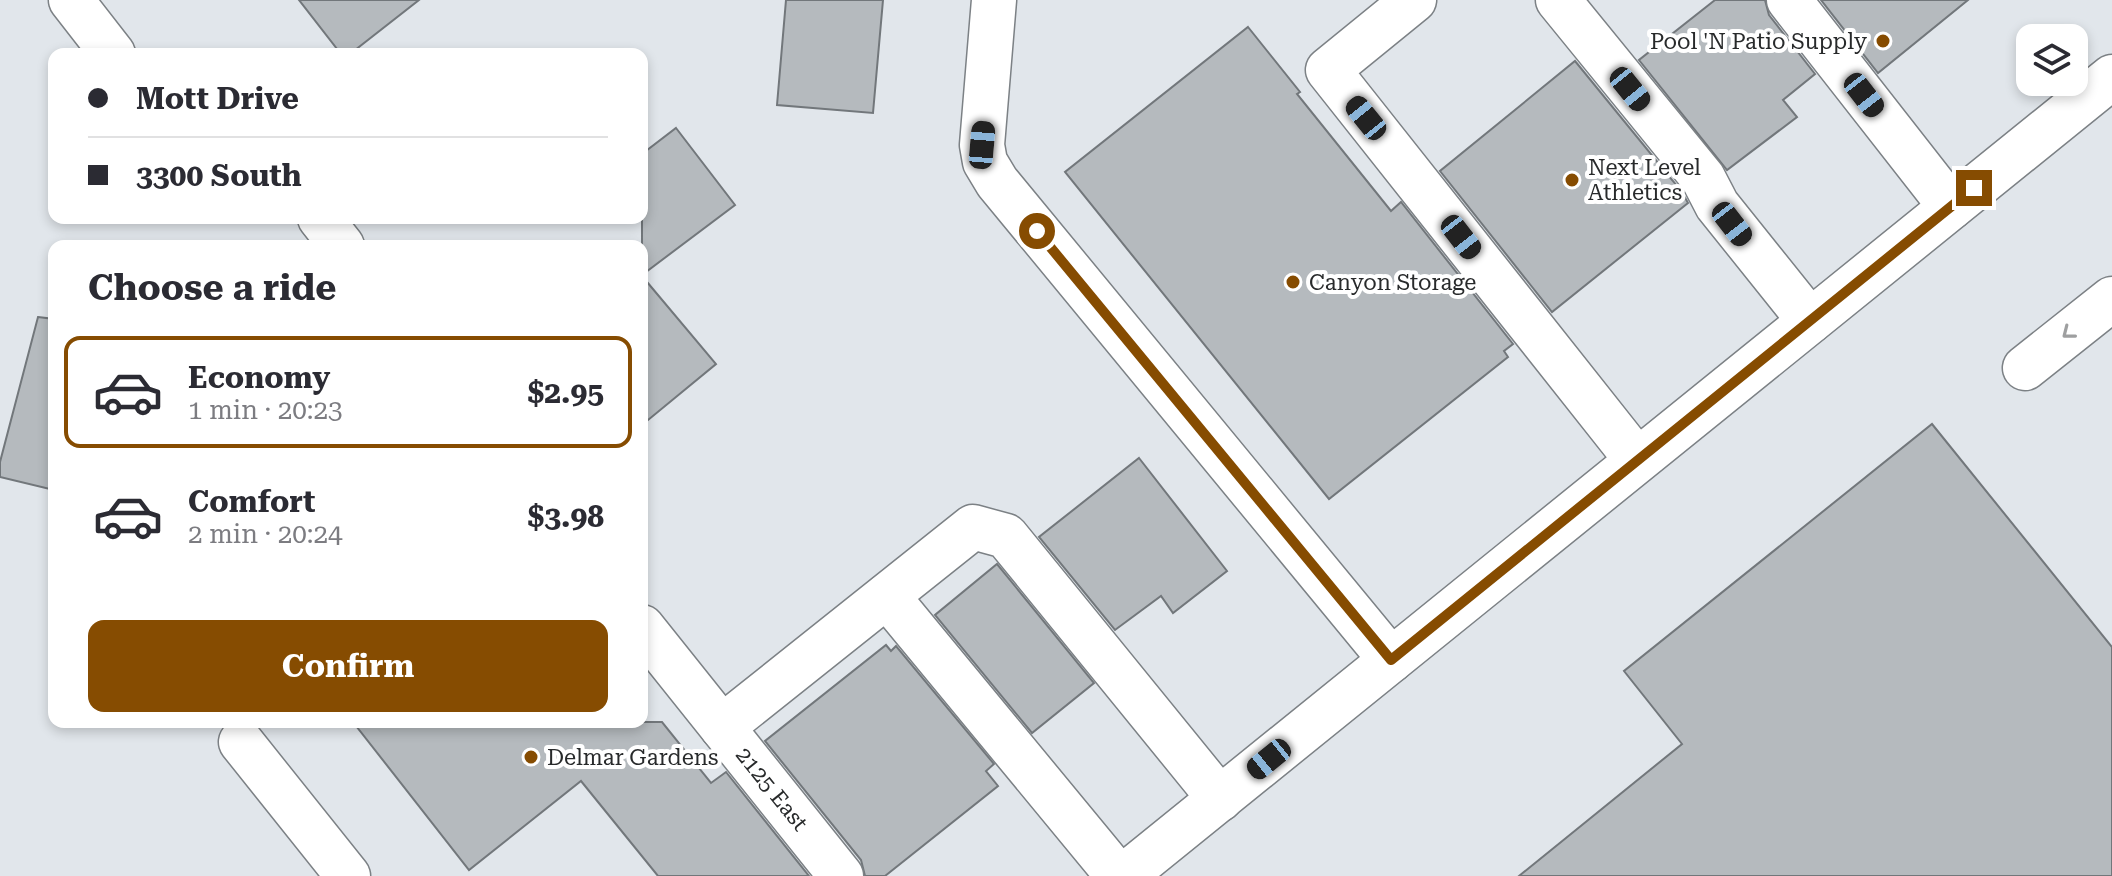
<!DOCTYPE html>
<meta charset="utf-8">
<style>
:root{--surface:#fff;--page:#f7f7f7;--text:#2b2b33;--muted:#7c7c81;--line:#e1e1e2;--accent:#864c01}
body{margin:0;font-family:"Roboto Serif",serif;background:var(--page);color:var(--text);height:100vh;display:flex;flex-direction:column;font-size:30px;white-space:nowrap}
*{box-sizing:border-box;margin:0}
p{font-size:26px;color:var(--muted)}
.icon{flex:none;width:44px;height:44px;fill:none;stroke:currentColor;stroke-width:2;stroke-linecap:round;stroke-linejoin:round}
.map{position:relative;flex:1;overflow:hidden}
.details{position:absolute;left:48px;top:240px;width:600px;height:488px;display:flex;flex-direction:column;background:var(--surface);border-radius:16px;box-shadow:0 4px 12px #0003}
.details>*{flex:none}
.banner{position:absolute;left:48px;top:48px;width:600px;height:176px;border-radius:16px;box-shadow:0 4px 12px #0003;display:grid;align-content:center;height:176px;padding:0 40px;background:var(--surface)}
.fabs{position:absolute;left:2016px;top:24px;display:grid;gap:16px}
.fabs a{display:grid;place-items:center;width:72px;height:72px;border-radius:16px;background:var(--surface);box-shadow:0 4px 12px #0003;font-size:40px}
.end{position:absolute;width:36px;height:36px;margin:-18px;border:10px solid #864c01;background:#fff;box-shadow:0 0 0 4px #fff}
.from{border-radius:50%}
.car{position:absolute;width:24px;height:48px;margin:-24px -12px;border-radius:10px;box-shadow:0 0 6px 2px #0007;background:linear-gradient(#222 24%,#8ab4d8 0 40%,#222 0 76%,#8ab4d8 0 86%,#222 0)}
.banner b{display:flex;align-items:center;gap:28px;height:76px;font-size:30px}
.banner b+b{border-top:2px solid var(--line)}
.banner i{width:20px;height:20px;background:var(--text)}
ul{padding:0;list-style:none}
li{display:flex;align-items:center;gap:24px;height:112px;margin:0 16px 12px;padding:0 24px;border:4px solid transparent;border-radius:16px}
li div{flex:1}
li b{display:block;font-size:30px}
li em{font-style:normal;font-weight:700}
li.active{border-color:var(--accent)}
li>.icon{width:72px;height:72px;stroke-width:1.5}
h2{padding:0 40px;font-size:36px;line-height:96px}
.action{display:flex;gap:16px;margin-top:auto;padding:16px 40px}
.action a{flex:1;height:92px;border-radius:16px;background:var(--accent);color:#fff;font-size:32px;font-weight:700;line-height:92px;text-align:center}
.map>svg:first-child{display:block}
</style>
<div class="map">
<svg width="2112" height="876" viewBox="0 0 2112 876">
<rect width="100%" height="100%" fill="#e1e6eb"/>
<g fill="#b5babe" stroke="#72777b" stroke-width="2">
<polygon points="299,0 419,0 350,54 341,54"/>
<polygon points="786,0 883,0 873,113 777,105"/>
<polygon points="1715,0 1765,0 1769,15 1815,74 1783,100 1797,117 1727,170 1639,60"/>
<polygon points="1821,0 1968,0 1878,73"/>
<polygon points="1248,27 1300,92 1297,94 1391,211 1401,202 1513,344 1504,351 1508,357 1329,499 1065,172"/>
<polygon points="1575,61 1682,192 1688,203 1552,312 1440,171"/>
<polygon points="676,128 735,205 642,275 642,154"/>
<polygon points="642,276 716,364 642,425"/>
<polygon points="38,317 54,319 54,490 0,477 0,462"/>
<polygon points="1932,424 2112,647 2112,876 1519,876 1682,744 1624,671"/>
<polygon points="1139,458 1227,571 1173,613 1161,596 1115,630 1039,537"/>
<polygon points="997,564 1094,683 1032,733 935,615"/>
<polygon points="886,645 891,651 896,646 994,764 986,771 998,786 885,876 865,876 861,860 765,741"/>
<polygon points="353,722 662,722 711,783 726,772 809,876 658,876 581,781 469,870"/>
</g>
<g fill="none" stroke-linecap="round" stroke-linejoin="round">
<defs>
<g id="minor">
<polyline points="71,0 113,54"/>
<polyline points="994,0 982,145 985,162 997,182 1391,660"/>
<polyline points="1414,0 1328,70 1637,460"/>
<polyline points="1558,0 1703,178 1717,205 1810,321"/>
<polyline points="1789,0 1951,207"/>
<polyline points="320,218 342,246"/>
<polyline points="2025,368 2112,299"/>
<polyline points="887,596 1118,876"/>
<polyline points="642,627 841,876"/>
<polyline points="722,727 973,527 1006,536 1220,799"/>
<polyline points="241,742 348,876"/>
</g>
<polyline id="major" points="1124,876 2112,77"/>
</defs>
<use href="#minor" stroke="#7c8185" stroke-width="47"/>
<use href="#major" stroke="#7c8185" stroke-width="47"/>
<use href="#minor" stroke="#fff" stroke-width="44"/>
<use href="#major" stroke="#fff" stroke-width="44"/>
</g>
<defs><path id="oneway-chevron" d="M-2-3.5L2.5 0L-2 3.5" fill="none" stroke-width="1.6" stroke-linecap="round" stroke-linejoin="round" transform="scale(2)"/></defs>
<use stroke="#9e9fa0" href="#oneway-chevron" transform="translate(2068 333) rotate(142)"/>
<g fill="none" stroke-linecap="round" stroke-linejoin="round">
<polyline stroke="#864c01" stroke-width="10" points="1037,231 1391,660 1974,188"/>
</g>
<g fill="#864c01" stroke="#fff" stroke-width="3">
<circle cx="1883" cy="41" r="8"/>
<circle cx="1572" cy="180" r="8"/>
<circle cx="1293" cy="282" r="8"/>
<circle cx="531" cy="757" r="8"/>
</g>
<g text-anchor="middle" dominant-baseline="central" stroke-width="8" stroke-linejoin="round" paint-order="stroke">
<g font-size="22" fill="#282a2b" stroke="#fff" text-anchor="start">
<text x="1867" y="41" text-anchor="end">Pool 'N Patio Supply</text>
<text x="1588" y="167">Next Level<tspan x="1588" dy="25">Athletics</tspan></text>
<text x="1309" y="282">Canyon Storage</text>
<text x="547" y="757">Delmar Gardens</text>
</g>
<g font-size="22" fill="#282a2b" stroke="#fff">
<text transform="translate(772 789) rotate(51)">2125 East</text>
</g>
</g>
</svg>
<div class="fabs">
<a><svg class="icon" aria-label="layers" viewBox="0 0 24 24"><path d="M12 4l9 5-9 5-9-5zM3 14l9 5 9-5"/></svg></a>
</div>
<i class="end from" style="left:1037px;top:231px"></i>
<i class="end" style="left:1974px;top:188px"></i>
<i class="car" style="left:1630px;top:89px;rotate:141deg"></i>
<i class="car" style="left:1864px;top:95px;rotate:142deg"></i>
<i class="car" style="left:1366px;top:118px;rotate:321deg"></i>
<i class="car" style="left:982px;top:145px;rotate:5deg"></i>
<i class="car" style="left:1732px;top:224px;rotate:142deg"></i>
<i class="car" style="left:1461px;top:237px;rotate:142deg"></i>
<i class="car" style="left:1269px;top:759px;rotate:231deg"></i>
<div class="banner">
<b><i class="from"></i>Mott Drive</b>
<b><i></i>3300 South</b>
</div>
<section class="details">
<h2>Choose a ride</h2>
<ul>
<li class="active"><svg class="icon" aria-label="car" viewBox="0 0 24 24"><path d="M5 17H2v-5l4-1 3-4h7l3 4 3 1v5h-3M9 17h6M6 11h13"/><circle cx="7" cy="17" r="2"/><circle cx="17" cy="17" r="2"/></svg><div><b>Economy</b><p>1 min · 20:23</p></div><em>$2.95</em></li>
<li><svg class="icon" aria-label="car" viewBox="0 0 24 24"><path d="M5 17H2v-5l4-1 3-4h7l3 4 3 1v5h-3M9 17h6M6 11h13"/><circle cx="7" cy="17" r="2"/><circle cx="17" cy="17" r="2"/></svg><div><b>Comfort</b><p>2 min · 20:24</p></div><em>$3.98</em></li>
</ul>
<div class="action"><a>Confirm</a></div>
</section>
</div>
